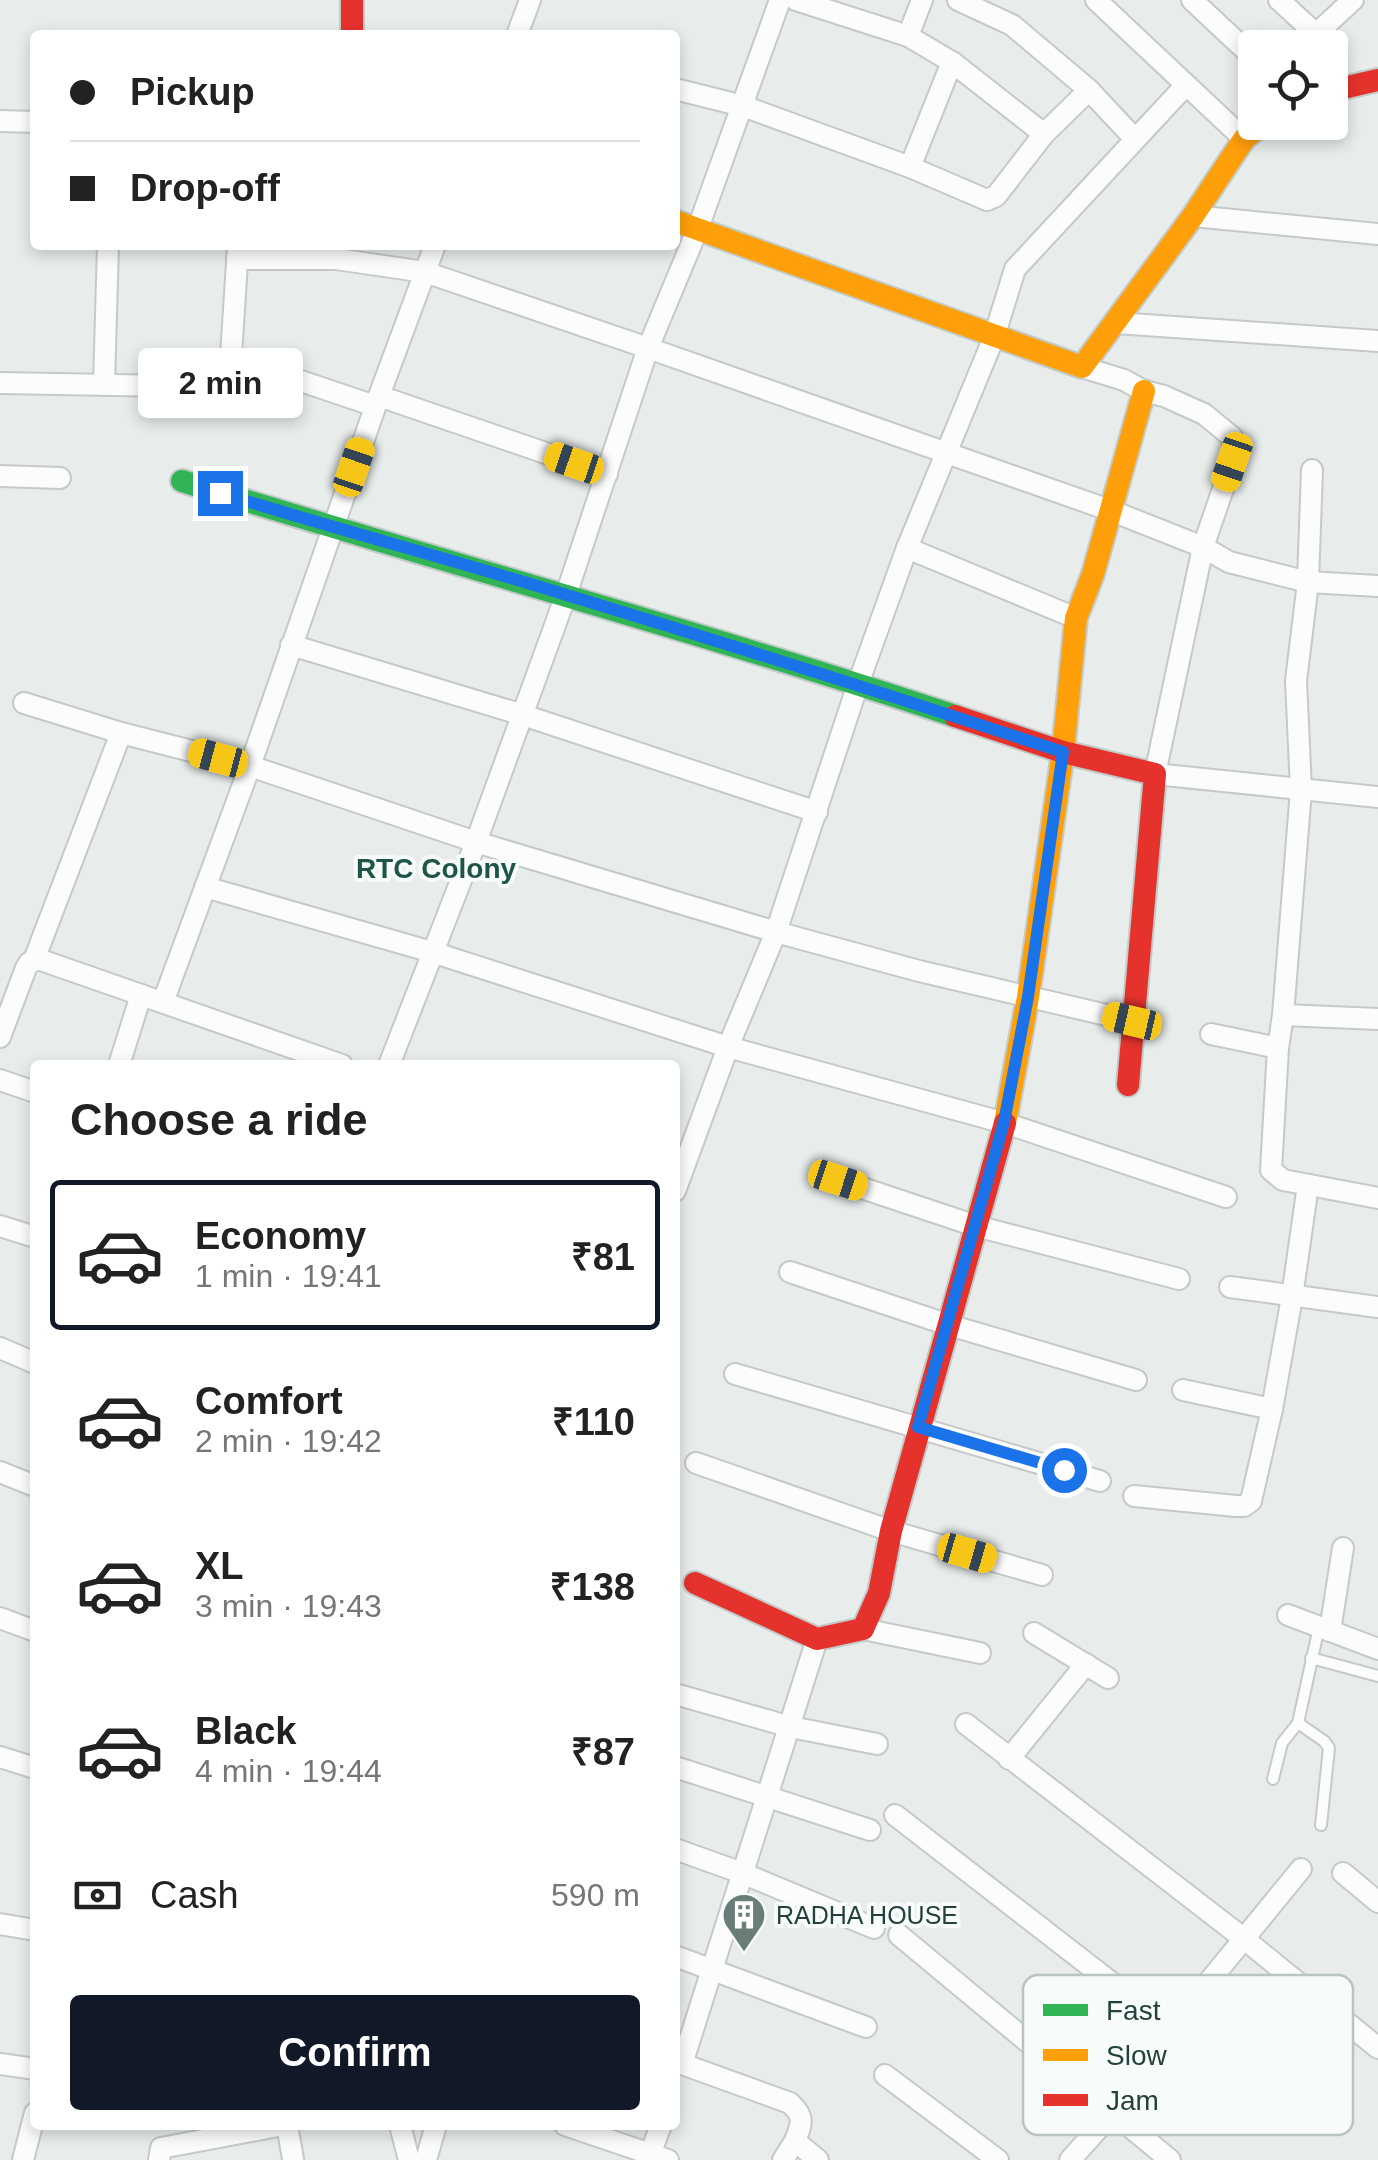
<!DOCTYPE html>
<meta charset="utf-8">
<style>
:root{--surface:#fff;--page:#f2f2f2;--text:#222;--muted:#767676;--line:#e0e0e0;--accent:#111827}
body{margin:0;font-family:Arial,sans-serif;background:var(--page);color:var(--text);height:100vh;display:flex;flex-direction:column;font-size:38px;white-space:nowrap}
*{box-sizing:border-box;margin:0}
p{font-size:32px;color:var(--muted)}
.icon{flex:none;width:55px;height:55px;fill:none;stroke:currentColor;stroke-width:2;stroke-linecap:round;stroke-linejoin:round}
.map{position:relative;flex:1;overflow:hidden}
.details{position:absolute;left:30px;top:1060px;width:650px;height:1070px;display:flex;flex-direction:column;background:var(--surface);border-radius:10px;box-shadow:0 5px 15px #0003}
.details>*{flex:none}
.top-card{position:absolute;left:30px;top:30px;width:650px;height:220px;border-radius:10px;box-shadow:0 5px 15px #0003;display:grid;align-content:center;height:220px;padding:0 40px;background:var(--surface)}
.buttons{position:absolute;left:1238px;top:30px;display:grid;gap:20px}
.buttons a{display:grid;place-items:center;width:110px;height:110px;border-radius:10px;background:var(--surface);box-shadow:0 5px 15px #0003;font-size:50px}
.end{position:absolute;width:45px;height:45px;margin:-22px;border:12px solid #1a73e8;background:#fff;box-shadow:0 0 0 5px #fff}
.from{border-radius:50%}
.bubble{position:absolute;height:70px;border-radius:10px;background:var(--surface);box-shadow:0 5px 15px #0003;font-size:32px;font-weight:700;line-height:70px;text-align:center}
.car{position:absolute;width:30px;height:60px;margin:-30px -15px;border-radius:12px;box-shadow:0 0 8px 2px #0007;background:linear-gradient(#f5c518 24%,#345 0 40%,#f5c518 0 76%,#345 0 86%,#f5c518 0)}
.top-card b{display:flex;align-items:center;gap:35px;height:95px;font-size:38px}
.top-card b+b{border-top:2px solid var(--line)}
.top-card i{width:25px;height:25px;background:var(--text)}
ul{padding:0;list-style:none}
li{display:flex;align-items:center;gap:30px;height:150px;margin:0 20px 15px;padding:0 20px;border:5px solid transparent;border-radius:10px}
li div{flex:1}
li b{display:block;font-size:38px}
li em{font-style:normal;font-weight:700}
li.active{border-color:var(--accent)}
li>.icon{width:90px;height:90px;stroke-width:1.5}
h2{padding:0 40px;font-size:45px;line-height:120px}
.pay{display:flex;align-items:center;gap:25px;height:110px;padding:0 40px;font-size:38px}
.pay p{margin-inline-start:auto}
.primary-button{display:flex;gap:20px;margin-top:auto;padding:20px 40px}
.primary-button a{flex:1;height:115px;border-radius:10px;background:var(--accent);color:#fff;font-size:40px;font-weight:700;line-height:115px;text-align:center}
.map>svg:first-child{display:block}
</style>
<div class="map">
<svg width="1378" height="2160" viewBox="0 0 1378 2160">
<rect width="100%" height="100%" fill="#e8edeb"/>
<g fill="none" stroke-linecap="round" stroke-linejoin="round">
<defs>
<g id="lane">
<polyline points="1311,1658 1378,1676"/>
<polyline points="1298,1723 1324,1741 1329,1748 1321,1825"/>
<polyline points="1273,1779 1282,1743 1298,1723 1319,1627"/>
</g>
<g id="street">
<polyline points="796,0 908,36 952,62 1044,134 1089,90"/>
<polyline points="958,0 1012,25 1089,90 1134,138"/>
<polyline points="1096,0 1244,139"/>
<polyline points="1192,0 1255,59"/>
<polyline points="1279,0 1316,34"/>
<polyline points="517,35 530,0"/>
<polyline points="908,36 922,0"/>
<polyline points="1306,48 1316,34 1353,0"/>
<polyline points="675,89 743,106 910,167 952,62"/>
<polyline points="0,121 35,122"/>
<polyline points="910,167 987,200 996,196 1044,134"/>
<polyline points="1193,216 1378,234"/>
<polyline points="237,259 336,259 425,272 648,348 1112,511 1203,547 1229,562 1308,582 1378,586"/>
<polyline points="1116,323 1378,341"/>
<polyline points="1082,367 1124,380 1144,391 1164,396 1204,414 1232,437 1234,450 1232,463 1203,547 1155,774 1378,797"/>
<polyline points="295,379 375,406"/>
<polyline points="0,383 229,387 238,247"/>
<polyline points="104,385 108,245"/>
<polyline points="379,396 607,474"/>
<polyline points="1312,470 1308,582 1296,681 1301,790 1283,1015 1278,1048 1271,1170 1283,1180 1378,1198"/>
<polyline points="0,476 60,478"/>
<polyline points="907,548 1076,618"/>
<polyline points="291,645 523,715 817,812"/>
<polyline points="24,703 121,733"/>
<polyline points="205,887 432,952 728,1047 1005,1123 1226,1197"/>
<polyline points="34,960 121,733 250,766 476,842 776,932 919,971 1132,1021"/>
<polyline points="163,1002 250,766 379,396 435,245"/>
<polyline points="1283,1015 1378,1019"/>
<polyline points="1211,1034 1278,1048"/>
<polyline points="0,1037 26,968 29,963 38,959 342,1065"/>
<polyline points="119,1065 141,995"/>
<polyline points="389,1065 476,842 566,595 648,348 698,228 780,0"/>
<polyline points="0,1080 35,1092"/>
<polyline points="838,1180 976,1226 1179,1279"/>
<polyline points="675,1191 728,1047 776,932 858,684 907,548 994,337 1015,269 1186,85"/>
<polyline points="0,1226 35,1237"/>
<polyline points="790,1272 949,1325 1136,1380"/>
<polyline points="1230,1287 1378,1307"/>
<polyline points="0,1348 35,1363"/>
<polyline points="735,1374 1100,1481"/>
<polyline points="1183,1390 1272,1409"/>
<polyline points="696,1463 891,1531 1042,1575"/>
<polyline points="0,1472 35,1486"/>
<polyline points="1134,1496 1236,1506 1244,1506 1251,1501 1272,1409 1292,1297 1308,1185"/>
<polyline points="1288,1615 1378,1649"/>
<polyline points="0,1618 35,1631"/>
<polyline points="863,1629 980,1653"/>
<polyline points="1330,1631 1343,1548"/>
<polyline points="1034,1633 1108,1678"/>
<path d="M817,1639l-135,425 108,39c15,14 12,20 5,38l23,19"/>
<polyline points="675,1694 791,1727 877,1744"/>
<polyline points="966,1724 1243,1938 1378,2048"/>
<polyline points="0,1757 35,1768"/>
<polyline points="1009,1759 1086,1664"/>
<polyline points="675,1767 870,1830"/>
<polyline points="895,1815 1259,2097"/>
<polyline points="675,1849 742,1873 874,1928"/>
<polyline points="1343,1873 1378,1902"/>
<polyline points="0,1924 35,1930"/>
<polyline points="899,1935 1170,2160"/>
<polyline points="675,1956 866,2027"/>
<polyline points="1170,2029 1301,1869"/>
<polyline points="0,2064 35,2069"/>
<polyline points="885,2075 998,2160"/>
<polyline points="287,2125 293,2159"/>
<polyline points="400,2125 409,2160"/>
<polyline points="565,2125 668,2160"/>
<polyline points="23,2160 35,2113"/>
<polyline points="159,2160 161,2148 283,2125"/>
<polyline points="426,2160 436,2125"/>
<polyline points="648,2160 661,2125"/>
<polyline points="783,2160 795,2141"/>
<polyline points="1070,2160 1114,2111"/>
</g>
<path id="fast" d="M182,481c257,80 517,150 773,235"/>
<g id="slow">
<polyline points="675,221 1082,367 1193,216 1244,139 1265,122"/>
<polyline points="1005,1123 1028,997 1063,752 1076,618 1093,574 1144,391"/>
</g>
<g id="jam">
<polyline points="352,0 352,35"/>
<polyline points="1330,91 1378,80"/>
<polyline points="955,716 1063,752 1155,774 1128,1085"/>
<polyline points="695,1583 817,1639 863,1629 879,1593 891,1531 1005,1123"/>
</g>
</defs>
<use href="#lane" stroke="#c5cac8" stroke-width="14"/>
<use href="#street" stroke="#c5cac8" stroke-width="24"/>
<use href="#fast" stroke="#c3cbc8" stroke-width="26"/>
<use href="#slow" stroke="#c3cbc8" stroke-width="26"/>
<use href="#jam" stroke="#c3cbc8" stroke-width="26"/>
<use href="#lane" stroke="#fcfcfc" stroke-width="10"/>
<use href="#street" stroke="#fcfcfc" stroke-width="20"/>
<use href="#fast" stroke="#30b455" stroke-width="22"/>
<use href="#slow" stroke="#ff9f0a" stroke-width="22"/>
<use href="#jam" stroke="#e5322d" stroke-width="22"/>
</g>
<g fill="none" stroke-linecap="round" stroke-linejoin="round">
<path stroke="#1a73e8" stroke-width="12" d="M220,493c116,36 234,67 350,103 165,50 329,102 493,156l-35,245 -24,125 -86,305 146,43"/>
</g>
<defs>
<symbol id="building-pin" viewBox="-11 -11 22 30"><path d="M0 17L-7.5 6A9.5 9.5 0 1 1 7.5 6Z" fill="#697e78" stroke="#f7fbf9"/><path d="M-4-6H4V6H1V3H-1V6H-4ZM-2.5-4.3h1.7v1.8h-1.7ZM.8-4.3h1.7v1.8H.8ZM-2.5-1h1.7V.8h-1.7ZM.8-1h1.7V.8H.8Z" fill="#fff"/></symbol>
</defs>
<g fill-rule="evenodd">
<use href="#building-pin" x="719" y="1890" width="50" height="68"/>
</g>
<g text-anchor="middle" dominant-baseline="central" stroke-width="8" stroke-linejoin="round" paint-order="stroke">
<g font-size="25" fill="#24423a" stroke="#f7fbf9" text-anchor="start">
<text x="776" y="1915">RADHA HOUSE</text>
</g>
<g font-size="28" font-weight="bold" fill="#1f5548" stroke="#f7fbf9">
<text x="436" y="868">RTC Colony</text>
</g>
</g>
<rect x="1023" y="1975" width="330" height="160" rx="15" fill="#f7fbf9" stroke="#b8c4c0" stroke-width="2.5"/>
<rect x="1043" y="2004" width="45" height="12" fill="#30b455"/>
<rect x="1043" y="2049" width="45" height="12" fill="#ff9f0a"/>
<rect x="1043" y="2094" width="45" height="12" fill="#e5322d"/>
<g font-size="28" fill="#24423a">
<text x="1106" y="2020">Fast</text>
<text x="1106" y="2065">Slow</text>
<text x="1106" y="2110">Jam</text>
</g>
</svg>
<div class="buttons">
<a><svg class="icon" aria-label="locate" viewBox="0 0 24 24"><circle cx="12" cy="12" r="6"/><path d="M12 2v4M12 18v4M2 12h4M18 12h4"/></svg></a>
</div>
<i class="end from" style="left:1064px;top:1470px"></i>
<i class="end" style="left:220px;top:493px"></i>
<div class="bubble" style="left:138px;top:348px;width:165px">2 min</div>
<i class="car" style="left:1232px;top:462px;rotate:199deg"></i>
<i class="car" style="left:574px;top:463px;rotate:289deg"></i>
<i class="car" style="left:354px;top:467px;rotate:19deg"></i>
<i class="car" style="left:218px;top:758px;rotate:285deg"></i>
<i class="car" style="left:1132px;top:1021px;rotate:283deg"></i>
<i class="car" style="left:838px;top:1180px;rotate:108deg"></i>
<i class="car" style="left:967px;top:1553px;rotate:106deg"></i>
<div class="top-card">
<b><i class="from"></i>Pickup</b>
<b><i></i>Drop-off</b>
</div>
<section class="details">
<h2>Choose a ride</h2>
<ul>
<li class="active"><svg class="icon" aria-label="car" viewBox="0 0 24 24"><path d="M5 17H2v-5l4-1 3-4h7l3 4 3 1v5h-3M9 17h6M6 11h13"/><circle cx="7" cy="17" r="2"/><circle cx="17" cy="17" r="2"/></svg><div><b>Economy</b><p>1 min · 19:41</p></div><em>₹81</em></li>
<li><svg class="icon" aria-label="car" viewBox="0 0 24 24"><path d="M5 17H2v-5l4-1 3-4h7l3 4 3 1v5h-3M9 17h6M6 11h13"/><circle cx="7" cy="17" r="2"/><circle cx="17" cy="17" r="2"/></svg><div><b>Comfort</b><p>2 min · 19:42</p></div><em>₹110</em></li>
<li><svg class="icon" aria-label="car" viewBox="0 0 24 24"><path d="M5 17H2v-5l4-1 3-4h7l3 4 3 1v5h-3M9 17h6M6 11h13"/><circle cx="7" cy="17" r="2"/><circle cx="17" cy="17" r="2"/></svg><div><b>XL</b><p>3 min · 19:43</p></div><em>₹138</em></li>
<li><svg class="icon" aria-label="car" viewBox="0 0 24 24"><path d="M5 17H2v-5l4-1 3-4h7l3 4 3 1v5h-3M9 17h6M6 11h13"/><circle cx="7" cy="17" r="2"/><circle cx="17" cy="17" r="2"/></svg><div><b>Black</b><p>4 min · 19:44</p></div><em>₹87</em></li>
</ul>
<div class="pay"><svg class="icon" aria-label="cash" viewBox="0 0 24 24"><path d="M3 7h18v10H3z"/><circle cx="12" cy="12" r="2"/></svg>Cash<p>590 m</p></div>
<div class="primary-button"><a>Confirm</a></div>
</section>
</div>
